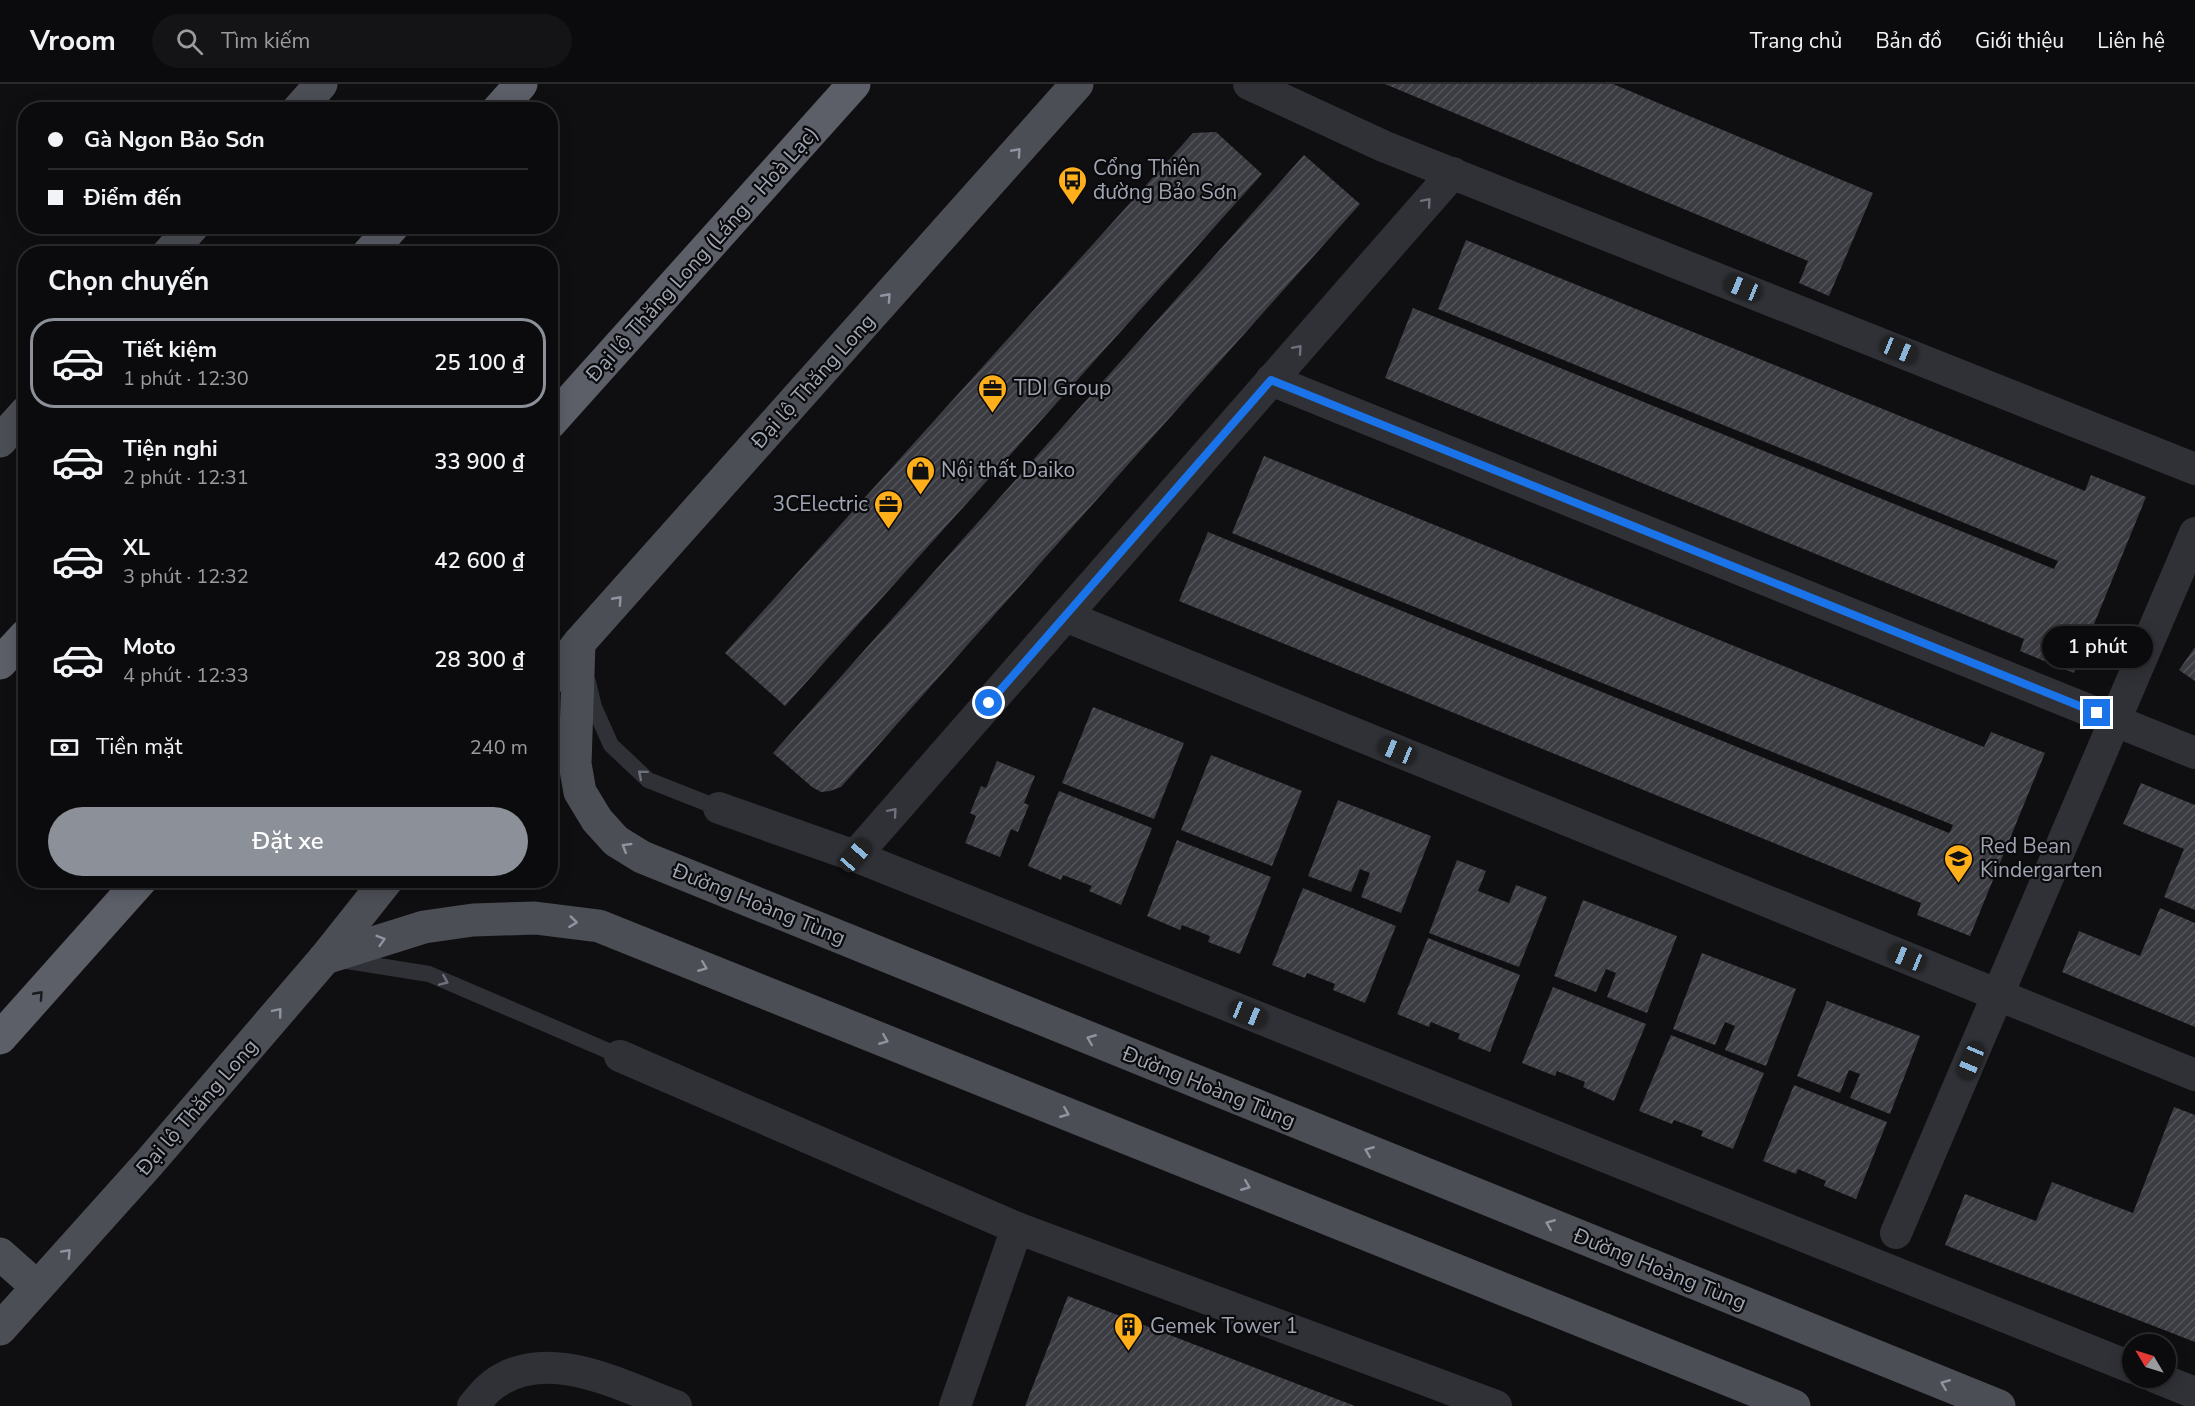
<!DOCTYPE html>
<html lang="vi">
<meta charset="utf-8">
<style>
:root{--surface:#0b0b0d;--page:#141416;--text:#f1f3f6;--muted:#9a9b9d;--line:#2b2b2e;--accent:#8c9099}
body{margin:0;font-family:"Nunito Sans",sans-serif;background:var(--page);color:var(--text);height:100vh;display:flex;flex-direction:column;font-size:22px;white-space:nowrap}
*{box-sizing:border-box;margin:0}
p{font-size:20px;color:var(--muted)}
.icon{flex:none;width:33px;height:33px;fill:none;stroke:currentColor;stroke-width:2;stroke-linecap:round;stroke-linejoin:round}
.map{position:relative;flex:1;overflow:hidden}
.side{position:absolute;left:18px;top:162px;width:540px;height:642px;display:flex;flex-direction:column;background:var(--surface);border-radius:24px;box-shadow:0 3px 15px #0003,0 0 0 2px var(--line)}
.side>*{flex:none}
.banner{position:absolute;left:18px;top:18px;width:540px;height:132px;border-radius:24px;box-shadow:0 3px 15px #0003,0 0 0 2px var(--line);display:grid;align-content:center;height:132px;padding:0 30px;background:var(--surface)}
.needle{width:39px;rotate:308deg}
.fabs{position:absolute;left:2122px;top:1250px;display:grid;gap:12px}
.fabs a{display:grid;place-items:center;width:54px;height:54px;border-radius:50%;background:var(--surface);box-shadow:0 3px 15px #0003,0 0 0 2px var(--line);font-size:30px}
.end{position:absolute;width:27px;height:27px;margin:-14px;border:8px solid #1a73e8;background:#fff;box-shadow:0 0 0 3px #fff}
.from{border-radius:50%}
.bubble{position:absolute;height:42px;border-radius:21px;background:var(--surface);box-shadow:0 3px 15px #0003,0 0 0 2px var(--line);font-size:20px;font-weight:600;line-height:42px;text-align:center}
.car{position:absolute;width:18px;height:36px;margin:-18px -9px;border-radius:8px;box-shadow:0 0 4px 2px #0007;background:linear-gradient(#222 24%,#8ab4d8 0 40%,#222 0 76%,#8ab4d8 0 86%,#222 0)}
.banner b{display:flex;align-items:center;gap:21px;height:57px;font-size:22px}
.banner b+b{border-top:2px solid var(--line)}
.banner i{width:15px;height:15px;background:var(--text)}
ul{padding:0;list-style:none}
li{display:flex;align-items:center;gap:18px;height:90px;margin:0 12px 9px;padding:0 18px;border:3px solid transparent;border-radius:24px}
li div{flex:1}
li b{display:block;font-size:22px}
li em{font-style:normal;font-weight:600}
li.active{border-color:var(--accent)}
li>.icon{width:54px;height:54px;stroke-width:1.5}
h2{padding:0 30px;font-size:27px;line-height:72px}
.pay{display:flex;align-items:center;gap:15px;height:66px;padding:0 30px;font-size:22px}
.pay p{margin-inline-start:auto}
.primary-button{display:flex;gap:12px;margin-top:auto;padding:12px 30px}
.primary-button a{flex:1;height:69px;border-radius:36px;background:var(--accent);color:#fff;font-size:24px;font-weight:600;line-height:69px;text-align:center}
header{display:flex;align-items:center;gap:36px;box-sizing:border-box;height:84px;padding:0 30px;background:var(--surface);border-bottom:2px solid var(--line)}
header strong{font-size:28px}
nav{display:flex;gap:33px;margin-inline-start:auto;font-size:21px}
.search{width:420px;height:54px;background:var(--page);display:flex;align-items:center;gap:15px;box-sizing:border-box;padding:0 21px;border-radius:33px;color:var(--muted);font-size:22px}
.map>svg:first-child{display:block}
</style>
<header>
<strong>Vroom</strong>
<div class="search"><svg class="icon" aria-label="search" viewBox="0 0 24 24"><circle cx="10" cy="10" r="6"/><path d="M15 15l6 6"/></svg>Tìm kiếm</div>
<nav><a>Trang chủ</a><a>Bản đồ</a><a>Giới thiệu</a><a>Liên hệ</a></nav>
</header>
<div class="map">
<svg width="2195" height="1322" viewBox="0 0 2195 1322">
<defs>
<pattern id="building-hatch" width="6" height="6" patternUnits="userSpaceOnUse" patternTransform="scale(1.5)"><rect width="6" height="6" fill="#3b3c41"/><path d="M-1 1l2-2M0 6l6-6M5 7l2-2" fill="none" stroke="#54555a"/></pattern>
</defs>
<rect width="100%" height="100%" fill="#0f0f11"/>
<g fill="url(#building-hatch)">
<polygon points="1385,0 1613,0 1873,109 1829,212 1799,199 1808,177"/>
<polygon points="1216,48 1262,90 785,622 725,569 1193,49"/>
<polygon points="1304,71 1360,120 841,703 830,707 821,708 812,703 773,669"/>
<polygon points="1466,156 2085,407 2091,391 2146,413 2074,589 2020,567 2024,555 1385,294 1413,224 2054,485 2058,477 1438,225"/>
<polygon points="1264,372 1984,663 1991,648 2045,669 1970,852 1917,831 1921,819 1179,517 1208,448 1949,749 1951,746 1953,741 1232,449"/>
<polygon points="2195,563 2195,597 2179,586"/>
<polygon points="1093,623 1184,659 1154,735 1062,699"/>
<polygon points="1211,671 1302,707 1272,782 1181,746"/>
<polygon points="997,677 1035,692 1024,719 1029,721 1018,748 1011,745 1000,773 965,759 976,732 970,729 981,702 986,704"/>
<polygon points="2141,699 2195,721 2195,826 2164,813 2184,765 2123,740"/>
<polygon points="1059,707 1152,744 1121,821 1089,807 1092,802 1063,791 1061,796 1028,782"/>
<polygon points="1338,716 1431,752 1401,829 1361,813 1370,789 1360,785 1351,808 1308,792"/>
<polygon points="1177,756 1271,793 1240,870 1208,858 1210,852 1182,841 1180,846 1147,832"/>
<polygon points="1457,776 1486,787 1478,807 1509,819 1516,801 1547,813 1519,883 1429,849"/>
<polygon points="1303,804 1396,842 1365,919 1333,906 1335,900 1307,889 1305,894 1272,881"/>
<polygon points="1583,816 1677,852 1647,929 1607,913 1616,889 1606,885 1596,908 1554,892"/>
<polygon points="2160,824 2195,839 2195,943 2062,888 2079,847 2140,872"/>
<polygon points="1428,854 1520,891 1490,968 1458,955 1460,950 1431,938 1429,943 1397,930"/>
<polygon points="1702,869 1796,905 1766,982 1725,966 1735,942 1725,938 1715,961 1673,945"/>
<polygon points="1553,903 1646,940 1614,1017 1583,1003 1585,998 1557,987 1555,992 1522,979"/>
<polygon points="1827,917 1920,952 1890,1030 1850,1014 1860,990 1849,986 1840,1009 1797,992"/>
<polygon points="1671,951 1764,989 1733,1065 1701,1052 1703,1047 1674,1036 1672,1040 1639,1027"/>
<polygon points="1794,1001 1887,1038 1856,1115 1824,1102 1826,1097 1798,1085 1796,1090 1763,1077"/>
<polygon points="2174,1023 2195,1031 2195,1258 1945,1161 1965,1110 2036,1137 2052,1098 2133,1129"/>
<polygon points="1068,1212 1355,1322 1025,1322"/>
</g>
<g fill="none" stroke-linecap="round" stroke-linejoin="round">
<g stroke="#303136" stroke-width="16">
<polyline points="588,598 594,623 611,661 648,696 719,724"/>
<polyline points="341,876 429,890 620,972"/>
</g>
<g stroke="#303136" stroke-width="32">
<polyline points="1249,0 1383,62 2195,385"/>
<polyline points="1271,296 2195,669"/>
<polyline points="1065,532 2195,991"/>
<polyline points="719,724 855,772 2133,1284"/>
<polyline points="855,772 1453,89"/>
<polyline points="620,972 1017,1144 1496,1322"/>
<polyline points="1896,1149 2195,449"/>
<polyline points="2155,1293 2195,1309"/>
<path d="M473,1322c5,-6 10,-12 15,-17 53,-48 133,-3 188,17"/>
<polyline points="955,1322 1017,1144"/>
</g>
<g stroke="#4c4e55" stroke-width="33">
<polyline points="298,26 321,0"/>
<polyline points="168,170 193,142"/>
<polyline points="0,357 26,328"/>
<polyline points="579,559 575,680 580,708 597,736 616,757 642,773 1999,1322"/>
<polyline points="550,595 579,559 1077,0"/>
<polyline points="325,874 424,843 473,836 535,834 599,842 1794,1322"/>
<polyline points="0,1170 36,1202"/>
<polyline points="0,1245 149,1079 325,874 387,796"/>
</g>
<g stroke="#5c5f68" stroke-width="33">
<polyline points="498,26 521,0"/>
<polyline points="368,170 393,142"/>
<polyline points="550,339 854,0"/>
<polyline points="0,579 26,551"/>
<polyline points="0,954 141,796"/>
</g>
</g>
<defs><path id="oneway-chevron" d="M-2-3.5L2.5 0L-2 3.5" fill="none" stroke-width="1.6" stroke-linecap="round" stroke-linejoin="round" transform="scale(1.5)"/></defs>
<g stroke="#8e94a0">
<use href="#oneway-chevron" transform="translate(1017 68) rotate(-48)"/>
<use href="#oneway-chevron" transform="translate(887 213) rotate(-48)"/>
<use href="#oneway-chevron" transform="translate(618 516) rotate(-48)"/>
<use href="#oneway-chevron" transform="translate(626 763) rotate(-149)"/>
<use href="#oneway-chevron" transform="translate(573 838) rotate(7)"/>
<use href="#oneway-chevron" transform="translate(381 856) rotate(-17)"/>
<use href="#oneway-chevron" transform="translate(703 883) rotate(22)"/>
<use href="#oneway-chevron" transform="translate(278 928) rotate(-50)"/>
<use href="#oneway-chevron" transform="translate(1091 955) rotate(-158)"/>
<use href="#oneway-chevron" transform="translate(884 956) rotate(22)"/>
<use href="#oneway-chevron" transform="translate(1065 1029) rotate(22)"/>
<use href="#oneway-chevron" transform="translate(1369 1067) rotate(-158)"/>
<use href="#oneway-chevron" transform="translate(1246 1102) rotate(22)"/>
<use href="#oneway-chevron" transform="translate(1550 1140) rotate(-158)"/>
<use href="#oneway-chevron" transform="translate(67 1169) rotate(-47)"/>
<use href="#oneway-chevron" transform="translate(1945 1300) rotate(-158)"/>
</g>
<g stroke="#6d717b">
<use href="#oneway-chevron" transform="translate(1427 118) rotate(-49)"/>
<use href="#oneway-chevron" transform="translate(1298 265) rotate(-49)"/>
<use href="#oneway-chevron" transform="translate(642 690) rotate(-140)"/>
<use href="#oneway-chevron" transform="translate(893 728) rotate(-49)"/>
<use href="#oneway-chevron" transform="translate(444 897) rotate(23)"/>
</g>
<use stroke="#1a1b1e" href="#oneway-chevron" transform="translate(39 911) rotate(-48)"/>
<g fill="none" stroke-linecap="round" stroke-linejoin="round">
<polyline stroke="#1a73e8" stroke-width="8" points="989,619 1271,296 2097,629"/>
</g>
<defs>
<symbol id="bus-pin" viewBox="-11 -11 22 30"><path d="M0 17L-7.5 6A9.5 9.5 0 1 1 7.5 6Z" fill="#ffaf19" stroke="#0a0a0c"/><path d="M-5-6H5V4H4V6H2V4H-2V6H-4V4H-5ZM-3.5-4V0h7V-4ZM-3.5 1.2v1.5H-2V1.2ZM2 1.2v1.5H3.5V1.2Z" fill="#111"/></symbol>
<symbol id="office-pin" viewBox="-11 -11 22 30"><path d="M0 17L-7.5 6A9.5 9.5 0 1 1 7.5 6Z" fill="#ffaf19" stroke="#0a0a0c"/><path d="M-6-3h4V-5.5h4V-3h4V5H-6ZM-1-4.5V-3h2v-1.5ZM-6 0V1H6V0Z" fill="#111"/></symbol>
<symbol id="shop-pin" viewBox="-11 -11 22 30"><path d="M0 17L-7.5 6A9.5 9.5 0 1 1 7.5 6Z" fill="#ffaf19" stroke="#0a0a0c"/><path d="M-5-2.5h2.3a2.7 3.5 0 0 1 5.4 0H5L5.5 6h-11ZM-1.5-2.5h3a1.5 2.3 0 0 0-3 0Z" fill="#111"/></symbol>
<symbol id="school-pin" viewBox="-11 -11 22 30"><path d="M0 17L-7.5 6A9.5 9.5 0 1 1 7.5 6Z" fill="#ffaf19" stroke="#0a0a0c"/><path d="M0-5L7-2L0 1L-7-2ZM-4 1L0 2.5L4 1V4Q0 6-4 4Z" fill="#111"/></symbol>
<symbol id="building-pin" viewBox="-11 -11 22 30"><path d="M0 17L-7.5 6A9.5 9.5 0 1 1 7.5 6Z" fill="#ffaf19" stroke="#0a0a0c"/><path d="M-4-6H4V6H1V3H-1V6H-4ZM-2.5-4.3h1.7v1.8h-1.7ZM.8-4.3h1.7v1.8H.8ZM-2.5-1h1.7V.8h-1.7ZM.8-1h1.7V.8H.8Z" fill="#111"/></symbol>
</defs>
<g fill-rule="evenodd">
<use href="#bus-pin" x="1056" y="80" width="33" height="45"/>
<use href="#office-pin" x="976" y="288" width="33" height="45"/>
<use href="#shop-pin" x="904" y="370" width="33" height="45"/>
<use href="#office-pin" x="872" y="404" width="33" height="45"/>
<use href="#school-pin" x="1942" y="758" width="33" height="45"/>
<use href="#building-pin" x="1112" y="1226" width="33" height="45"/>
</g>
<g text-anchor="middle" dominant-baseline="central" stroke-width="4.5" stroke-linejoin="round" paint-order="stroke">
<g font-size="21" fill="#9fa5b3" stroke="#0a0a0c" text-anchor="start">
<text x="1093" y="84">Cổng Thiên<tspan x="1093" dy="24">đường Bảo Sơn</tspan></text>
<text x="1014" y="304">TDI Group</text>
<text x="941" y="386">Nội thất Daiko</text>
<text x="868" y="420" text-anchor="end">3CElectric</text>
<text x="1980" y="762">Red Bean<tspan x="1980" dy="24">Kindergarten</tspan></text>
<text x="1150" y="1242">Gemek Tower 1</text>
</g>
<g font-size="21" fill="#9fa5b3" stroke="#0a0a0c">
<text transform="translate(702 170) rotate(-48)">Đại lộ Thăng Long (Láng - Hoà Lạc)</text>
<text transform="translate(813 297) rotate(-48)">Đại lộ Thăng Long</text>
<text transform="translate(759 820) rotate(22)">Đường Hoàng Tùng</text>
<text transform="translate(1209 1003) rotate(22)">Đường Hoàng Tùng</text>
<text transform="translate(197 1023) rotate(-49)">Đại lộ Thăng Long</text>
<text transform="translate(1660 1185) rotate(22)">Đường Hoàng Tùng</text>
</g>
</g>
</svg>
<div class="fabs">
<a><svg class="needle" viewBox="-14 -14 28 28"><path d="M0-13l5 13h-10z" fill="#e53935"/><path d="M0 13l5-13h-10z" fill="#9a9b9d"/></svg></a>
</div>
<i class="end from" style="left:989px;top:619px"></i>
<i class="end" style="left:2097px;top:629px"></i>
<div class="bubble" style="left:2042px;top:542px;width:111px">1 phút</div>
<i class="car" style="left:1743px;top:204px;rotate:292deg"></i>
<i class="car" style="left:1899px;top:266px;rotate:112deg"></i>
<i class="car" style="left:1397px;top:667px;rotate:292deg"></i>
<i class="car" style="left:855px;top:772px;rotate:41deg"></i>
<i class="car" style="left:1907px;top:874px;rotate:292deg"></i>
<i class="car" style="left:1248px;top:930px;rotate:112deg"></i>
<i class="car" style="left:1971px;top:977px;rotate:203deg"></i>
<div class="banner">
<b><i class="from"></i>Gà Ngon Bảo Sơn</b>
<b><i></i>Điểm đến</b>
</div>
<section class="side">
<h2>Chọn chuyến</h2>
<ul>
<li class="active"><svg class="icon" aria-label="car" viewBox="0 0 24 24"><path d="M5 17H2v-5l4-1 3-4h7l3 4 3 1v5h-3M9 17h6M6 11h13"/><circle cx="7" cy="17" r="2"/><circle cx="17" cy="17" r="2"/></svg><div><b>Tiết kiệm</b><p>1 phút · 12:30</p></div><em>25 100 ₫</em></li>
<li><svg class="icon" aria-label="car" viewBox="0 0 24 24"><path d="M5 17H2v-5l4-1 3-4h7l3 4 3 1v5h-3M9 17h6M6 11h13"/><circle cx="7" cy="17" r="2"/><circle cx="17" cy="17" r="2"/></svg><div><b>Tiện nghi</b><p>2 phút · 12:31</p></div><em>33 900 ₫</em></li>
<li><svg class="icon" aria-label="car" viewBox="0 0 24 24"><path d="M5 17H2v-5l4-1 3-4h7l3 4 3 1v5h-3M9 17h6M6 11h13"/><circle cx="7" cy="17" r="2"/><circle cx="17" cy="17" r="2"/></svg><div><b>XL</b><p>3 phút · 12:32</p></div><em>42 600 ₫</em></li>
<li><svg class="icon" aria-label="car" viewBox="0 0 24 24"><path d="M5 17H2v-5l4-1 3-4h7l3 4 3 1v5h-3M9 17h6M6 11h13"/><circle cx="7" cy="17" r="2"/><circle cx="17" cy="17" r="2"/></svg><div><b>Moto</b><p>4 phút · 12:33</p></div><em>28 300 ₫</em></li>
</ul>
<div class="pay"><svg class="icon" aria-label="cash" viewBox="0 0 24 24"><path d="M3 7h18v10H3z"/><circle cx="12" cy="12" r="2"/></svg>Tiền mặt<p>240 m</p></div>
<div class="primary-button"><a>Đặt xe</a></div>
</section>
</div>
